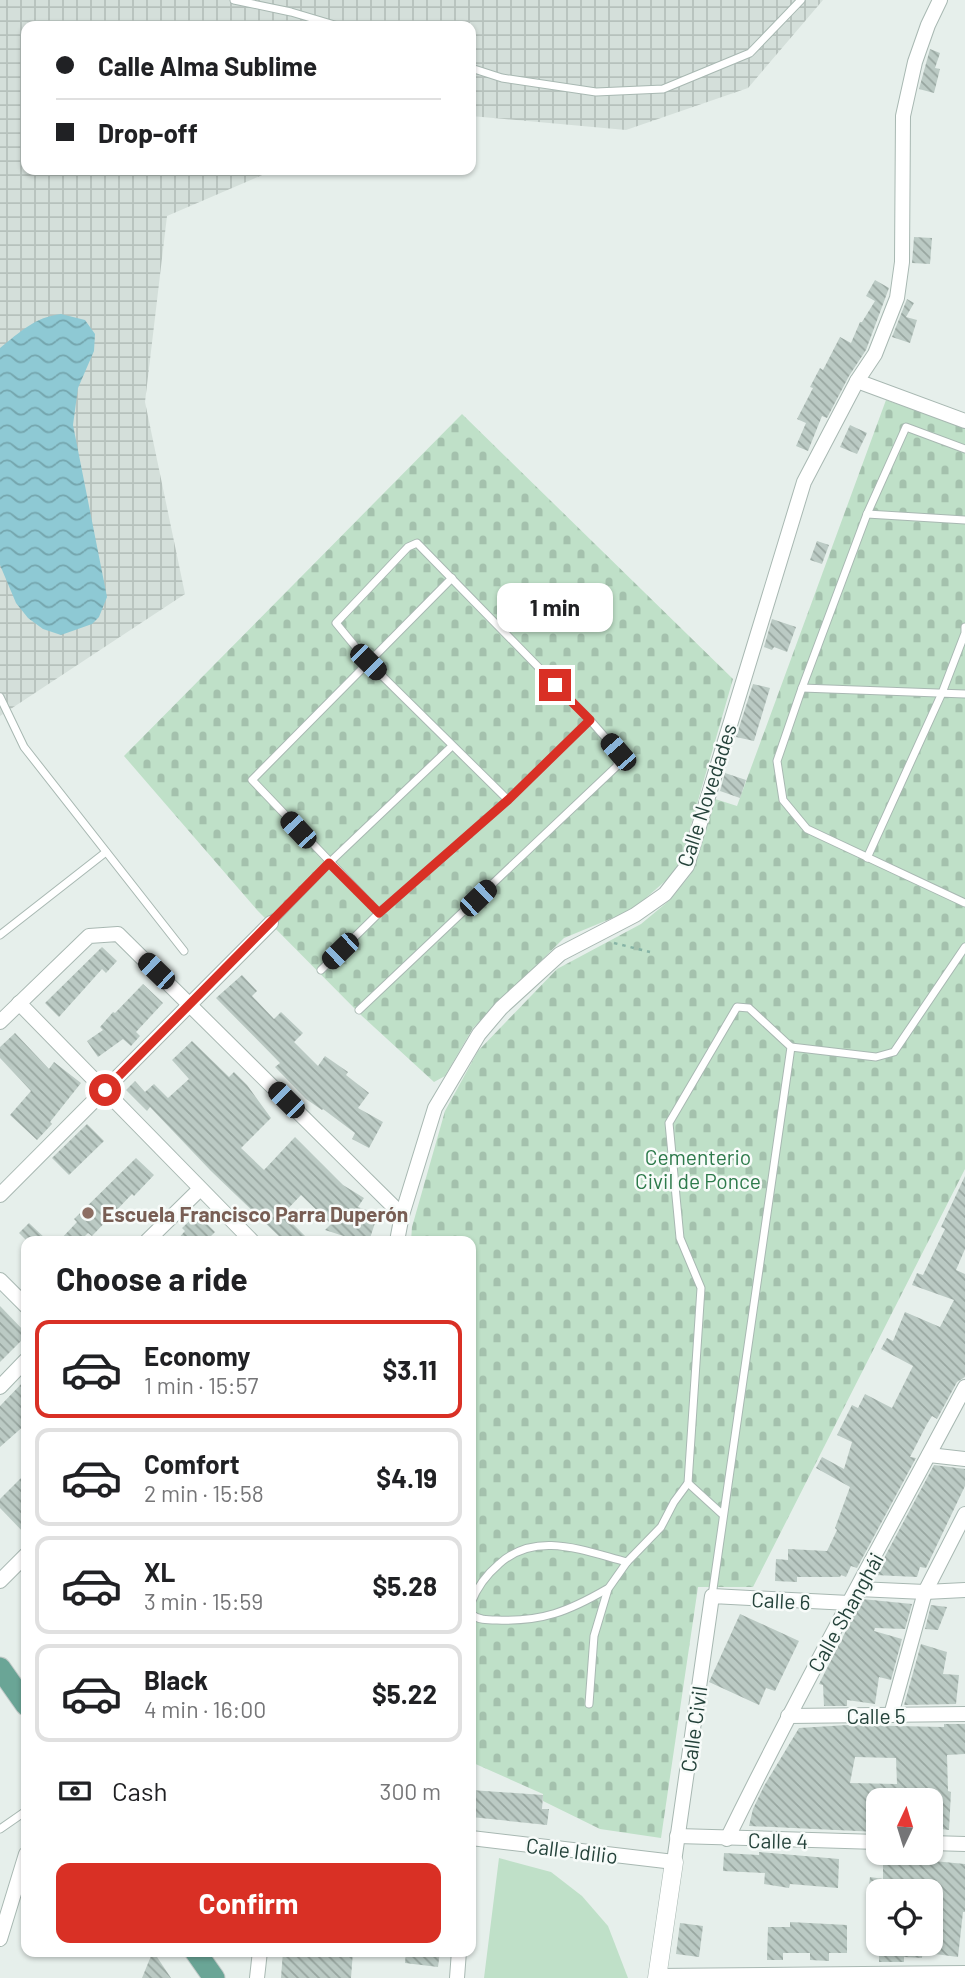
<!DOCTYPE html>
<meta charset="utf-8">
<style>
:root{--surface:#fff;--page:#f6f6f6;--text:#202124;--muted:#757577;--line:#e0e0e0;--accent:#d93025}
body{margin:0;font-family:Barlow,sans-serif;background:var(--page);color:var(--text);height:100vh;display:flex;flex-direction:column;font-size:26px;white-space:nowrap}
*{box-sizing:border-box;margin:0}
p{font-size:23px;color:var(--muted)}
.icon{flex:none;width:38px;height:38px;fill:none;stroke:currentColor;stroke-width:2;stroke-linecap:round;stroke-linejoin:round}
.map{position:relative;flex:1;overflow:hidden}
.details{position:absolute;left:21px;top:1236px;width:455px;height:721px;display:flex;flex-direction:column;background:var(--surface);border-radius:14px;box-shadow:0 2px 5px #0004}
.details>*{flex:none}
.guide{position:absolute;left:21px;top:21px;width:455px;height:154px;border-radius:14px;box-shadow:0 2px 5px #0004;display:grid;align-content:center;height:154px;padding:0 35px;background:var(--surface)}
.needle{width:46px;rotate:4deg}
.tools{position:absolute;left:866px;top:1788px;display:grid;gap:14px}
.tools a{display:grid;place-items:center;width:77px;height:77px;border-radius:14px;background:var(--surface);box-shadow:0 2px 5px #0004;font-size:35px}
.end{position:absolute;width:32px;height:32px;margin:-16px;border:9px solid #d93025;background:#fff;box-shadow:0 0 0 4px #fff}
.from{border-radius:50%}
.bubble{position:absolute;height:49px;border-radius:14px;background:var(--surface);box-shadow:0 2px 5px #0004;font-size:23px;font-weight:700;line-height:49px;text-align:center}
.car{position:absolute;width:21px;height:42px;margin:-21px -10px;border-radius:9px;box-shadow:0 0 5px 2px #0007;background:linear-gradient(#222 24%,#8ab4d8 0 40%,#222 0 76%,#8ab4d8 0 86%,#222 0)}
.guide b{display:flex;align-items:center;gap:24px;height:66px;font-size:26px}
.guide b+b{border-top:2px solid var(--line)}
.guide i{width:18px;height:18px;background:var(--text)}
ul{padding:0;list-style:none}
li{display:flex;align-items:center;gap:21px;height:98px;margin:0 14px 10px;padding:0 21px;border:4px solid var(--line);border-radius:14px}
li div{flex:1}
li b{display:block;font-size:26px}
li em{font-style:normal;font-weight:700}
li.selected{border-color:var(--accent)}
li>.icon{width:63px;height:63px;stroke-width:1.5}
h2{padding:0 35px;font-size:32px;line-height:84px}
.pay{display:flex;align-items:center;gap:18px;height:77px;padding:0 35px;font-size:26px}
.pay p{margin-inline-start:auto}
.cta{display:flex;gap:14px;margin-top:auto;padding:14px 35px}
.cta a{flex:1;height:80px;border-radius:14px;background:var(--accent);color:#fff;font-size:28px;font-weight:700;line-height:80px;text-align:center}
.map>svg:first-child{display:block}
</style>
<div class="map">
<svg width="965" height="1978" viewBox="0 0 965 1978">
<defs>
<pattern id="industrial-grid" width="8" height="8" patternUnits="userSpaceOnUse" patternTransform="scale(1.75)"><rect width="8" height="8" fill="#d4dfda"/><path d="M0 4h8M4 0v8" fill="none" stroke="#b6c1bc"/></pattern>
<pattern id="cemetery-stones" width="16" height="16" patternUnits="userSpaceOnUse" patternTransform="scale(1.75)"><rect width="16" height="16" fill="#bfe0c8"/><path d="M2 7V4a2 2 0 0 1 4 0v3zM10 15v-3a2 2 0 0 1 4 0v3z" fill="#a4c1ad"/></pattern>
<pattern id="water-waves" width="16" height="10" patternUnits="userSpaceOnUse" patternTransform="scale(1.75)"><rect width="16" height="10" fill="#8ec9d4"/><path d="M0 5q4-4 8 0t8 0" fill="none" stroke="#74a5ad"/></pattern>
<pattern id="building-back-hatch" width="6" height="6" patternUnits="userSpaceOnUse" patternTransform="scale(1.75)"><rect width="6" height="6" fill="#bbcac4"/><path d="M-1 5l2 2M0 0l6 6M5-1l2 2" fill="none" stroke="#98a6a0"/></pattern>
</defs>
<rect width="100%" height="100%" fill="#e6efeb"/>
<polygon fill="url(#industrial-grid)" points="0,0 823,0 748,88 626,130 471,116 471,26 26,26 26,170 274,170 167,216 145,402 185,594 0,716"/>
<polygon fill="#bfe0c8" points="499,1858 551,1872 582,1896 608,1926 628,1978 484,1978"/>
<g fill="url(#cemetery-stones)">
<polygon points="886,400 965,428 965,1169 753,1587 698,1587 661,1838 600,1829 543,1801 543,1794 471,1762 471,1241 411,1241 412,1227 445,1111 478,1051 557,969 641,924 671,899 691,874 712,798 737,806"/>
<polygon points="462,414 733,679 678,870 632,910 564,938 473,1028 445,1076 434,1082 362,1016 257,910 124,756"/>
</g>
<path fill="url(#water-waves)" d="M61,314l24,6 10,14 -1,17 -16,37 -5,37 34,172 -8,20 -7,7 -31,11 -18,-6 -15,-11 -12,-15 -16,-38v-217c20,-16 35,-31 61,-34z"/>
<g fill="url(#building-back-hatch)" fill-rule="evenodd">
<polygon points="930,49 940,53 935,68 940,69 934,93 919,89"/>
<polygon points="914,237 932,238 930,264 912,263"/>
<polygon points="875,280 889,288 866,350 849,376 827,418 822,416 808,451 796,446 806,423 797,419 813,388 810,387 820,368 823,370 840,337 851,343 860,322 862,322 875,301 866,296"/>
<polygon points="907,299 914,303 906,317 917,320 910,343 892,337"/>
<polygon points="850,425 867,433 857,454 840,447"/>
<polygon points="817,541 829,545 822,564 810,560"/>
<polygon points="772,619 796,627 787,652 774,647 772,650 764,647"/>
<polygon points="753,684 770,688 754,741 736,737"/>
<polygon points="725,773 746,780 740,798 720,791"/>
<polygon points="102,947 117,961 106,973 102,969 59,1017 45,1003"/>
<polygon points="242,975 257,991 252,996 274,1019 281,1012 303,1033 294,1042 318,1066 325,1056 348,1072 346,1075 369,1093 358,1108 383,1122 369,1148 352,1139 355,1133 323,1109 322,1110 306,1099 275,1067 280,1063 216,998"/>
<polygon points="143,984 163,1003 136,1032 140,1036 131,1046 123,1039 98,1057 87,1041 103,1030 100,1027 113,1012 115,1013"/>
<polygon points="15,1033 49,1069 54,1062 81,1083 50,1122 52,1124 37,1140 10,1115 31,1091 0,1058 0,1047"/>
<polygon points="192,1041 229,1077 234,1072 247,1085 271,1118 241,1148 264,1170 295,1137 343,1185 364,1198 358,1207 378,1214 369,1241 359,1241 325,1230 331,1224 301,1195 283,1214 310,1241 284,1241 211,1171 150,1107 147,1111 126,1090 135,1081 145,1092 154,1084 168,1098 189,1079 172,1060"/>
<polygon points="87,1124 104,1141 69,1175 52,1158"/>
<polygon points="136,1158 154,1175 134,1196 132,1194 92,1236 88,1233 80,1241 59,1241 77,1222 74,1219"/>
<polygon points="965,1176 965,1249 956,1270 965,1274 965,1377 957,1382 937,1419 932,1416 927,1424 910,1457 916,1458 857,1568 851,1566 846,1577 841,1575 840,1577 797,1577 797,1582 775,1581 776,1559 788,1560 788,1549 827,1551 837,1530 835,1528 850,1487 816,1468 822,1457 844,1469 852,1442 837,1435 852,1405 858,1408 865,1394 892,1408 913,1366 881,1349 887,1338 893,1341 905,1312 940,1327 954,1300 912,1285 917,1273 923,1275 945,1229 941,1227"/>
<polygon points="197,1214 215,1232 206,1241 176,1241 185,1231 182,1228"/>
<polygon points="29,1223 48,1241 27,1241 19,1233"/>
<polygon points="0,1306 26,1333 26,1336 0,1362"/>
<polygon points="26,1379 26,1424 0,1447 0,1406"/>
<polygon points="934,1465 965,1469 965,1486 926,1568 920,1567 917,1577 875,1575"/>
<polygon points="26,1473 26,1535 0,1508 0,1499"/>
<polygon points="862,1599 912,1604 905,1629 875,1628 874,1631 902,1639 891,1680 879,1677 875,1704 847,1700 847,1706 824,1706 823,1685 819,1684"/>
<polygon points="931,1605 947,1607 938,1630 925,1629"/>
<polygon points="740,1614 799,1641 775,1691 766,1688 759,1705 709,1682"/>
<polygon points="921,1644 947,1652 943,1674 959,1675 956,1704 904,1705"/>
<path d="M944,1724h21v30l-18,1 1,36 3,1 -2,38 -16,-2 1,-16 -3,-1v-10h-53v31l-129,-6 4,-17 11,-23 35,-58 49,-3 96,2zM855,1757l41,1 1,26 -47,-1z"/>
<polygon points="471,1790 543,1795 542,1809 549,1809 547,1825 471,1817"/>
<polygon points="759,1852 839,1859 838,1888 790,1884 789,1888 764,1884 765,1873 723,1871 724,1853 759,1855"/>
<polygon points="883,1855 903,1855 902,1858 965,1864 965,1912 963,1912 958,1957 935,1954 940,1911 935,1911 936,1888 916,1888 916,1892 868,1892 870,1877 883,1879"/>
<polygon points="790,1922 847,1925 847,1953 829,1953 829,1961 810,1960 810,1953 783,1953 783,1960 767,1960 768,1927 790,1927"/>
<polygon points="680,1923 703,1926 699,1957 676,1954"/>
<polygon points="879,1944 923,1944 922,1958 904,1957 904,1962 879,1962"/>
<polygon points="153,1951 171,1978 142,1978"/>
<polygon points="283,1951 353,1951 351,1978 281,1978"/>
<polygon points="406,1951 440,1951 438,1967 405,1963"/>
</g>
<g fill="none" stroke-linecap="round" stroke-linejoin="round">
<defs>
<g id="service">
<polyline points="234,0 291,12 338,26"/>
<polyline points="471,68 502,78 596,92 663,89 750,53 801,0"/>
<polyline points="965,449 906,427 867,514 802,688 777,761 783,800 807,829 965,903"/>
<polyline points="867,514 965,520"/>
<polyline points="802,688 965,694"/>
<polyline points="0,697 24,747 184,951"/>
<polyline points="867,858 942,693 965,633 965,627"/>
<polyline points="379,913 252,780 452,578"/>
<polyline points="271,923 329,863 452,746"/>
<polyline points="0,935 106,852"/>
<polyline points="321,970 379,913 508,800 590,720"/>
<polyline points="359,1010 617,766 618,752 590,720 417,543 408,547 336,623 368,662 508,800"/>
<polyline points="791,1047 876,1057 894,1052 965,947"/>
<polyline points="688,1483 722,1514"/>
<path d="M471,1603c6,-16 15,-28 28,-39 37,-34 85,-13 128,-2l34,-35 13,-25 14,-19 13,-195 -21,-50 -11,-115 68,-116 12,1 42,39 -79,549"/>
<path d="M471,1614c7,6 16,6 26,6 45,2 72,-9 110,-31"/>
<polyline points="589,1704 594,1636 608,1589 627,1562"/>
<polyline points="0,1829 26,1811"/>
</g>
<g id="minor">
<polyline points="857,381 965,421"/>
<polyline points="19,1003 252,1241"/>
<polyline points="0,1022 89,936 118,934 402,1215"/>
<polyline points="0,1195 271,923"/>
<polyline points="147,1241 200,1189"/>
<polyline points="397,1241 402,1215 435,1108 479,1034 501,1008 560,954 635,915 665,894 687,866 804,482 857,381 875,354 897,298 902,262 903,116 915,62 928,25 940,0"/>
<polyline points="0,1280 26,1306"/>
<polyline points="0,1387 26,1360"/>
<polyline points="929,1455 965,1459"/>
<polyline points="0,1581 26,1555"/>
<polyline points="858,1589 925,1592 965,1590"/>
<polyline points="891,1715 925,1592 965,1514"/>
<polyline points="788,1716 965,1714"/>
<polyline points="677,1836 878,1842"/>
<polyline points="471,1838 674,1862 712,1596 849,1603"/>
<path d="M727,1839c75,-153 158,-302 238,-452"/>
<polyline points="931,1843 965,1844"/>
<polyline points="0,1939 26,1854"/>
<polyline points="657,1976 965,1973"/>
<polyline points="257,1978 260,1951"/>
<polyline points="457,1978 459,1951"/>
</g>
<polyline id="tertiary" points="657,1978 674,1862"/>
<g id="primary">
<polyline points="0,1668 26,1705"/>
<polyline points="195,1951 214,1978"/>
</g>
</defs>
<use href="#service" stroke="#a8b8b2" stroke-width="9"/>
<use href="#minor" stroke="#a8b8b2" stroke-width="16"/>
<use href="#tertiary" stroke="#a8b8b2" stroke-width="19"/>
<use href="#primary" stroke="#c2cac8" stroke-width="23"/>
<polyline stroke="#86b3a5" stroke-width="2.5" stroke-dasharray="3.5 5" stroke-linecap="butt" points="614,943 650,952"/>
<use href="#service" stroke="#fff" stroke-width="7"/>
<use href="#minor" stroke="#fff" stroke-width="14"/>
<use href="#tertiary" stroke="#fff" stroke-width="18"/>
<use href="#primary" stroke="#6aa596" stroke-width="21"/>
</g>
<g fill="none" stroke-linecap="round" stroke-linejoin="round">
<polyline stroke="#d93025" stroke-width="9" points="105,1090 329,863 379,913 508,800 590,720 555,685"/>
</g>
<circle fill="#8d6e63" stroke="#f7fbf9" stroke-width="2.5" cx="88" cy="1213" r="7"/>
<g text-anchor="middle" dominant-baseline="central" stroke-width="5" stroke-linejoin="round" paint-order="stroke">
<g font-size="21" fill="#24423a" stroke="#f7fbf9">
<text transform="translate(706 795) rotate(-72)">Calle Novedades</text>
<text transform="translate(781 1600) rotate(3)">Calle 6</text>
<text transform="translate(845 1612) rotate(-61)">Calle Shanghái</text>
<text x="876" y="1715">Calle 5</text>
<text transform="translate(693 1729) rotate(-82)">Calle Civil</text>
<text transform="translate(778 1840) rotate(1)">Calle 4</text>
<text transform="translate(572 1850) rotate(7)">Calle Idilio</text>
</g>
<g font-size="21" fill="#2d7a4b" stroke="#f7fbf9">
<text x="698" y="1156">Cementerio<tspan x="698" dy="24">Civil de Ponce</tspan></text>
</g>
<g font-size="21" font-weight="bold" fill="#785e54" stroke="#f7fbf9" text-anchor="start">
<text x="102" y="1213">Escuela Francisco Parra Duperón</text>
</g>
</g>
</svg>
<div class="tools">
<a><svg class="needle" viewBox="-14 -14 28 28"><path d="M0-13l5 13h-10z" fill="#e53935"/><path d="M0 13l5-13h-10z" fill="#757577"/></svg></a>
<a><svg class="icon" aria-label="locate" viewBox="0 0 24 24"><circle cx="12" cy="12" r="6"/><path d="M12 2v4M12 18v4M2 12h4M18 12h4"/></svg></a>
</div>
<i class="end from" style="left:105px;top:1090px"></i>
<i class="end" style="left:555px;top:685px"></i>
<div class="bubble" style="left:497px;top:583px;width:116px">1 min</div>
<i class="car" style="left:368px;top:662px;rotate:135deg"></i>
<i class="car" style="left:618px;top:752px;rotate:319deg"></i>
<i class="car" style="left:298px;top:830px;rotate:317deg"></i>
<i class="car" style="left:478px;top:898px;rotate:46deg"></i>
<i class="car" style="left:340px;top:951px;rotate:226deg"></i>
<i class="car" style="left:156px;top:971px;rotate:314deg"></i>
<i class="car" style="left:286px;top:1100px;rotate:315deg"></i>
<div class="guide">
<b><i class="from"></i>Calle Alma Sublime</b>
<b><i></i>Drop-off</b>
</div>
<section class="details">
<h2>Choose a ride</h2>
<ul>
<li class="selected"><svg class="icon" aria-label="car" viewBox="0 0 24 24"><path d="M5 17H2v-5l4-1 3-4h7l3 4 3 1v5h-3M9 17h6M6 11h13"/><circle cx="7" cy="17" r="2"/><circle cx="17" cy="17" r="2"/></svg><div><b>Economy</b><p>1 min · 15:57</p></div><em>$3.11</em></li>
<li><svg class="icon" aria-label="car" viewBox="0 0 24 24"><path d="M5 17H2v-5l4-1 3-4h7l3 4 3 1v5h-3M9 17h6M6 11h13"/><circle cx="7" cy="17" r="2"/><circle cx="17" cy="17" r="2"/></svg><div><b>Comfort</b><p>2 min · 15:58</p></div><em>$4.19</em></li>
<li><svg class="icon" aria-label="car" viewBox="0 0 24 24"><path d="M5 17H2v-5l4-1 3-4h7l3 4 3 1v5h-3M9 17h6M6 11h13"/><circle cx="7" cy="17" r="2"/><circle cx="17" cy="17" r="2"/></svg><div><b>XL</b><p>3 min · 15:59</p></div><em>$5.28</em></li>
<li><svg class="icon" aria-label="car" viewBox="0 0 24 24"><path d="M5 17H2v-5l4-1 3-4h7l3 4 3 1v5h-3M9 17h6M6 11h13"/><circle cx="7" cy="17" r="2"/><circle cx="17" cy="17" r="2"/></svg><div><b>Black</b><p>4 min · 16:00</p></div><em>$5.22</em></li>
</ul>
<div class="pay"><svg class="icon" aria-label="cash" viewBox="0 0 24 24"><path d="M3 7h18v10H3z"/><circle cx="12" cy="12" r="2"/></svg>Cash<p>300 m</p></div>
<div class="cta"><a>Confirm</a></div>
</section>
</div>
